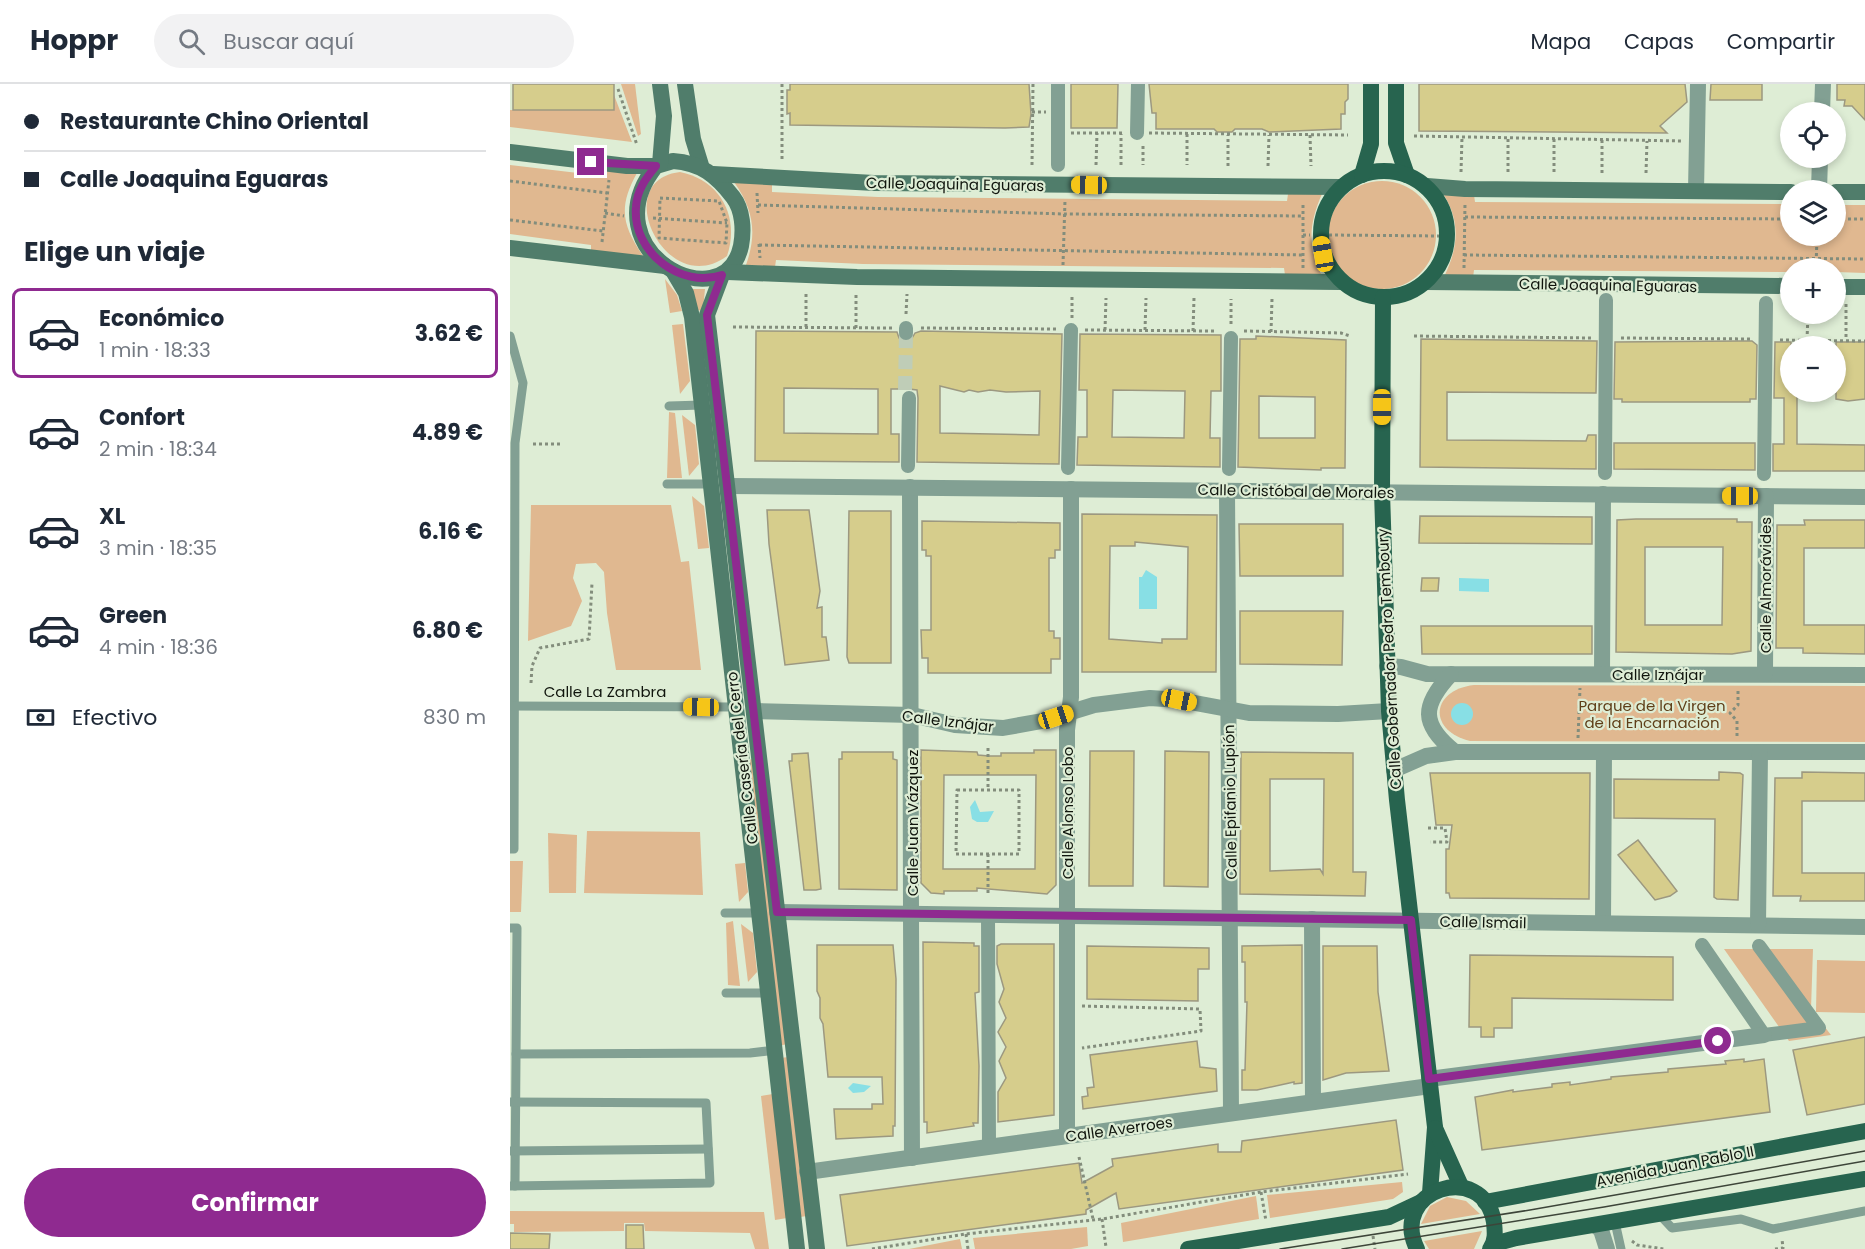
<!DOCTYPE html>
<html lang="es">
<meta charset="utf-8">
<style>
:root{--surface:#fff;--page:#f2f2f3;--text:#1f2937;--muted:#747a83;--line:#e0e1e3;--accent:#8f2a90}
body{margin:0;font-family:Poppins,sans-serif;background:var(--page);color:var(--text);height:100vh;display:flex;flex-direction:column;font-size:22px;white-space:nowrap}
*{box-sizing:border-box;margin:0}
p{font-size:20px;color:var(--muted)}
.icon{flex:none;width:33px;height:33px;fill:none;stroke:currentColor;stroke-width:2;stroke-linecap:round;stroke-linejoin:round}
.map{position:relative;flex:1;overflow:hidden}
.details{display:flex;flex-direction:column;background:var(--surface);width:510px}
.details>*{flex:none}
.top-card{display:grid;align-content:center;height:132px;padding:0 24px;background:var(--surface)}
.controls{position:absolute;left:1270px;top:18px;display:grid;gap:12px}
.controls a{display:grid;place-items:center;width:66px;height:66px;border-radius:50%;background:var(--surface);box-shadow:0 3px 9px #0003;font-size:30px}
.end{position:absolute;width:27px;height:27px;margin:-14px;border:8px solid #8f2a90;background:#fff;box-shadow:0 0 0 3px #fff}
.from{border-radius:50%}
.car{position:absolute;width:18px;height:36px;margin:-18px -9px;border-radius:8px;box-shadow:0 0 4px 2px #0007;background:linear-gradient(#f5c518 24%,#345 0 40%,#f5c518 0 76%,#345 0 86%,#f5c518 0)}
.top-card b{display:flex;align-items:center;gap:21px;height:57px;font-size:22px}
.top-card b+b{border-top:2px solid var(--line)}
.top-card i{width:15px;height:15px;background:var(--text)}
ul{padding:0;list-style:none}
li{display:flex;align-items:center;gap:18px;height:90px;margin:0 12px 9px;padding:0 12px;border:3px solid transparent;border-radius:9px}
li div{flex:1}
li b{display:block;font-size:22px}
li em{font-style:normal;font-weight:700}
li.selected{border-color:var(--accent)}
li>.icon{width:54px;height:54px;stroke-width:1.5}
h2{padding:0 24px;font-size:27px;line-height:72px}
.pay{display:flex;align-items:center;gap:15px;height:66px;padding:0 24px;font-size:22px}
.pay p{margin-inline-start:auto}
.button{display:flex;gap:12px;margin-top:auto;padding:12px 24px}
.button a{flex:1;height:69px;border-radius:36px;background:var(--accent);color:#fff;font-size:24px;font-weight:700;line-height:69px;text-align:center}
header{display:flex;align-items:center;gap:36px;box-sizing:border-box;height:84px;padding:0 30px;background:var(--surface);border-bottom:2px solid var(--line)}
header strong{font-size:28px}
nav{display:flex;gap:33px;margin-inline-start:auto;font-size:21px}
.search{width:420px;height:54px;background:var(--page);display:flex;align-items:center;gap:15px;box-sizing:border-box;padding:0 21px;border-radius:33px;color:var(--muted);font-size:22px}
main{display:flex;flex:1;min-height:0}
.map>svg:first-child{display:block}
</style>
<header>
<strong>Hoppr</strong>
<div class="search"><svg class="icon" aria-label="search" viewBox="0 0 24 24"><circle cx="10" cy="10" r="6"/><path d="M15 15l6 6"/></svg>Buscar aquí</div>
<nav><a>Mapa</a><a>Capas</a><a>Compartir</a></nav>
</header>
<main>
<section class="details">
<div class="top-card">
<b><i class="from"></i>Restaurante Chino Oriental</b>
<b><i></i>Calle Joaquina Eguaras</b>
</div>
<h2>Elige un viaje</h2>
<ul>
<li class="selected"><svg class="icon" aria-label="car" viewBox="0 0 24 24"><path d="M5 17H2v-5l4-1 3-4h7l3 4 3 1v5h-3M9 17h6M6 11h13"/><circle cx="7" cy="17" r="2"/><circle cx="17" cy="17" r="2"/></svg><div><b>Económico</b><p>1 min · 18:33</p></div><em>3.62 €</em></li>
<li><svg class="icon" aria-label="car" viewBox="0 0 24 24"><path d="M5 17H2v-5l4-1 3-4h7l3 4 3 1v5h-3M9 17h6M6 11h13"/><circle cx="7" cy="17" r="2"/><circle cx="17" cy="17" r="2"/></svg><div><b>Confort</b><p>2 min · 18:34</p></div><em>4.89 €</em></li>
<li><svg class="icon" aria-label="car" viewBox="0 0 24 24"><path d="M5 17H2v-5l4-1 3-4h7l3 4 3 1v5h-3M9 17h6M6 11h13"/><circle cx="7" cy="17" r="2"/><circle cx="17" cy="17" r="2"/></svg><div><b>XL</b><p>3 min · 18:35</p></div><em>6.16 €</em></li>
<li><svg class="icon" aria-label="car" viewBox="0 0 24 24"><path d="M5 17H2v-5l4-1 3-4h7l3 4 3 1v5h-3M9 17h6M6 11h13"/><circle cx="7" cy="17" r="2"/><circle cx="17" cy="17" r="2"/></svg><div><b>Green</b><p>4 min · 18:36</p></div><em>6.80 €</em></li>
</ul>
<div class="pay"><svg class="icon" aria-label="cash" viewBox="0 0 24 24"><path d="M3 7h18v10H3z"/><circle cx="12" cy="12" r="2"/></svg>Efectivo<p>830 m</p></div>
<div class="button"><a>Confirmar</a></div>
</section>
<div class="map">
<svg width="1355" height="1165" viewBox="0 0 1355 1165">
<rect width="100%" height="100%" fill="#deedd5"/>
<g fill="#e0b890">
<polygon points="111,0 125,0 131,50 128,52"/>
<polygon points="104,11 122,58 0,43 0,26 103,26"/>
<path d="M0,81l85,10 1,-6 41,4c-20,36 -14,54 8,86l-54,-7v-7l-81,-11z"/>
<path d="M170,88c41,8 60,46 47,84 -61,45 -119,-76 -47,-84z"/>
<circle cx="872" cy="151" r="54"/>
<path d="M224,98l38,2v8l106,5 409,4 1,-7h34c-13,29 -15,53 0,82l-37,-1 -1,-7 -421,-4 -87,-4 -1,7 -29,-2c11,-31 8,-55 -12,-83z"/>
<path d="M934,111h30l1,7 316,2v32h45v-31h29v68l-29,-1v-4h-45v4l-317,-2 -1,8 -29,-1c14,-29 17,-54 0,-82z"/>
<polygon points="155,195 167,211 172,227 160,229"/>
<polygon points="179,205 195,205 193,226 185,227"/>
<polygon points="173,240 180,297 170,310 162,241"/>
<polygon points="159,328 165,329 172,394 157,394"/>
<polygon points="172,331 185,341 189,380 179,392"/>
<polygon points="182,412 194,422 199,464 188,465"/>
<polygon points="21,421 161,421 171,478 179,477 191,586 106,586 97,529 94,488 86,479 66,480 63,494 72,517 61,542 18,557"/>
<path d="M964,601l391,1v56l-395,-1c-43,-11 -39,-51 4,-56z"/>
<polygon points="245,675 277,960 269,962 236,676"/>
<polygon points="77,747 190,748 193,811 74,809"/>
<polygon points="38,749 67,751 66,809 39,809"/>
<polygon points="0,777 13,777 11,828 0,828"/>
<polygon points="235,779 238,808 229,818 225,780"/>
<polygon points="223,837 230,902 218,901 216,839"/>
<polygon points="231,840 243,849 247,888 238,898"/>
<polygon points="1214,865 1303,865 1301,925 1321,951 1279,957"/>
<polygon points="1307,876 1355,877 1355,929 1306,928"/>
<polygon points="279,973 297,1132 290,1133 270,974"/>
<polygon points="263,1010 277,1134 265,1136 251,1012"/>
<polygon points="892,1098 893,1108 883,1115 760,1134 757,1111"/>
<polygon points="746,1112 749,1135 613,1158 611,1139"/>
<polygon points="937,1113 956,1117 970,1130 911,1140 920,1122"/>
<polygon points="0,1127 254,1128 259,1165 245,1165 240,1149 135,1147 134,1139 114,1139 114,1147 4,1148 4,1140 0,1140"/>
<polygon points="577,1143 578,1162 561,1165 465,1165 463,1154"/>
<polygon points="972,1147 964,1165 919,1165 914,1157"/>
<polygon points="450,1155 452,1165 399,1165"/>
</g>
<g fill="#88dfe5">
<polygon points="636,486 647,493 647,525 629,525 629,493 632,493"/>
<polygon points="949,494 979,495 979,508 949,507"/>
<circle cx="952" cy="630" r="11"/>
<polygon points="465,716 470,728 484,727 478,738 467,738 462,735 460,723"/>
<polygon points="343,999 361,1002 354,1008 343,1009 338,1004"/>
</g>
<g fill="#d6cd8c" stroke="#9c9880" stroke-width="1.5" fill-rule="evenodd">
<rect x="3" y="0" width="101" height="26"/>
<polygon points="280,0 519,0 521,30 519,43 495,44 280,41 280,29 277,30 277,6 280,6"/>
<polygon points="561,0 608,0 607,44 561,44"/>
<polygon points="639,0 838,0 838,15 835,18 835,30 831,30 831,45 759,48 752,45 725,45 722,48 707,48 704,45 646,45 646,29 642,29"/>
<polygon points="909,0 1175,0 1177,18 1150,42 1157,49 909,47"/>
<polygon points="1201,0 1252,0 1252,16 1200,16"/>
<polygon points="1327,0 1355,0 1355,36 1342,22 1334,22 1335,16 1327,16"/>
<path d="M246,247l141,1 2,6 6,4 6,-2 4,-7 6,-2 141,3 -3,130 -142,-2 1,-64 -1,-8 -8,-1h-18v45h8v28l-144,-1zM430,302l24,6 5,-2 9,2 12,-2 16,2 34,-1 -1,44 -99,-2zM274,304l94,1v45l-94,-1z"/>
<path d="M570,250l141,1v56h-10l-1,47h10v29l-143,-2 1,-28h9v-47h-8zM603,306l72,1 -1,47 -72,-1z"/>
<path d="M746,252l90,4 -1,128h-24v2l-83,-3 2,-128h16zM749,312l56,1v41h-56z"/>
<polygon points="911,255 1087,257 1086,309 937,308 937,356 1076,357 1078,351 1086,351 1086,385 910,383"/>
<polygon points="1230,257 1242,257 1247,261 1246,315 1240,315 1240,318 1112,318 1112,315 1104,315 1105,258"/>
<polygon points="1265,258 1281,258 1281,308 1287,308 1287,360 1355,361 1355,387 1263,387 1263,360 1274,360 1274,314 1264,314"/>
<polygon points="1326,258 1355,258 1355,315 1338,317 1326,315"/>
<polygon points="1104,359 1245,359 1245,386 1104,385"/>
<polygon points="257,426 299,426 310,507 307,524 312,523 312,553 316,553 319,576 275,581 259,460"/>
<polygon points="339,427 381,427 381,579 339,579 337,573"/>
<path d="M572,430l135,1 -1,157h-134zM625,458l53,5 -1,92h-25v4l-53,-4 1,-93h25z"/>
<polygon points="910,432 1082,433 1082,460 909,459"/>
<path d="M1126,435h101v3h15l-1,129 -19,3 -116,-2 1,-132zM1135,463h78l-1,78h-77z"/>
<polygon points="1294,436 1355,436 1355,464 1294,464 1294,541 1355,541 1355,570 1293,569 1293,564 1266,564 1267,441 1295,441"/>
<polygon points="412,437 550,439 550,466 545,466 545,474 539,474 539,547 544,547 544,554 550,554 550,575 541,575 541,589 418,589 418,574 412,574 411,546 421,546 421,472 416,472 416,466 412,466"/>
<polygon points="729,440 833,440 833,492 730,492"/>
<polygon points="912,494 929,494 928,507 911,507"/>
<polygon points="730,527 833,527 832,581 730,580"/>
<polygon points="911,542 1082,542 1082,570 912,570"/>
<path d="M411,666l56,2 1,3 11,1h12v-3h33v-3h22v135l-9,9 -70,-6v3h-33v3l-13,-1 -10,-10zM434,691h92l-1,94h-92z"/>
<polygon points="580,667 624,667 623,802 579,802"/>
<polygon points="655,667 699,668 698,803 654,802"/>
<polygon points="332,668 383,668 383,675 387,676 387,806 329,805 329,675 332,675"/>
<path d="M731,668l112,1v119h13l-1,24 -125,-2zM760,695h54l-1,95 -3,-5 -50,2z"/>
<polygon points="298,669 311,805 306,806 294,806 279,677 282,677 282,670"/>
<polygon points="1209,688 1230,689 1233,691 1228,816 1207,815 1204,813 1205,735 1104,734 1104,695 1209,696"/>
<polygon points="1292,688 1355,689 1355,717 1292,717 1292,789 1355,789 1355,817 1290,817 1291,812 1263,812 1265,694 1292,694"/>
<polygon points="920,689 1080,689 1079,815 940,814 939,809 936,809 936,765 939,765 942,741 926,741"/>
<polygon points="1128,756 1167,807 1160,812 1145,816 1108,771"/>
<polygon points="413,858 464,859 464,862 469,862 469,908 465,909 469,982 468,1039 463,1039 464,1042 417,1049 417,1038 414,1038"/>
<polygon points="491,860 544,860 544,1031 488,1038 488,1008 496,994 489,977 496,963 488,948 496,934 489,918 494,905 487,880 487,862"/>
<polygon points="307,861 383,861 386,895 385,1042 383,1042 383,1052 326,1055 324,1025 362,1025 362,1020 373,1020 372,993 318,993 313,940 310,934 310,914 307,907"/>
<polygon points="792,861 792,999 784,1000 784,998 747,1006 732,1006 732,986 735,986 737,918 735,918 735,878 732,878 732,862"/>
<polygon points="577,862 699,864 699,885 688,885 688,917 577,915"/>
<polygon points="813,862 867,862 868,908 879,987 836,989 813,996"/>
<polygon points="960,871 1163,873 1163,916 1002,914 1002,944 984,944 984,953 971,953 971,943 959,943"/>
<polygon points="1355,953 1355,1020 1297,1031 1283,966"/>
<polygon points="687,957 690,983 706,985 707,1007 573,1025 572,1013 578,1012 577,1004 584,1003 580,971"/>
<polygon points="1234,975 1234,978 1254,975 1260,1028 972,1066 965,1013 1003,1006 1003,1008 1042,1003 1042,1000 1060,998 1060,1001 1101,995 1101,993 1158,988 1158,985 1216,980 1215,977"/>
<polygon points="886,1036 893,1086 609,1125 606,1109 576,1126 576,1130 337,1162 330,1111 569,1079 572,1099 603,1082 602,1075 708,1060 708,1068 731,1068 732,1057"/>
<polygon points="116,1141 133,1141 134,1165 116,1165"/>
<polygon points="0,1149 40,1150 39,1165 0,1165"/>
</g>
<g fill="none" stroke-linecap="round" stroke-linejoin="round">
<polyline stroke="#bfcdb7" stroke-width="14" stroke-dasharray="14 7" stroke-linecap="butt" points="395,306 396,249"/>
<g stroke="#838d7c" stroke-width="3" stroke-dasharray="3 3" stroke-linecap="butt">
<polyline points="272,0 272,77"/>
<polyline points="108,5 127,61"/>
<polyline points="522,28 536,28"/>
<polyline points="561,49 614,49"/>
<polyline points="639,49 838,51"/>
<polyline points="677,50 677,81"/>
<polyline points="800,51 801,82"/>
<polyline points="904,52 1172,57"/>
<polyline points="633,62 633,81"/>
<polyline points="522,81 523,0"/>
<polyline points="586,81 587,49"/>
<polyline points="611,81 611,50"/>
<polyline points="718,82 718,51"/>
<polyline points="758,82 759,51"/>
<polyline points="951,88 952,53"/>
<polyline points="998,88 998,54"/>
<polyline points="1044,88 1044,55"/>
<polyline points="1092,89 1092,56"/>
<polyline points="1136,89 1137,57"/>
<polyline points="0,97 97,109"/>
<polyline points="247,109 248,129"/>
<polygon points="150,114 209,117 217,139 216,159 149,154"/>
<polyline points="248,121 555,130 793,132"/>
<polyline points="95,129 114,132"/>
<polyline points="955,133 1281,135"/>
<polyline points="143,134 217,139"/>
<polyline points="1326,135 1355,135"/>
<polyline points="0,136 93,147"/>
<polyline points="793,151 800,151"/>
<polyline points="819,151 930,152"/>
<polyline points="92,158 99,96"/>
<polyline points="249,160 250,174"/>
<polyline points="249,161 793,171"/>
<polyline points="954,171 1355,175"/>
<polyline points="553,181 555,116"/>
<polyline points="793,184 793,118"/>
<polyline points="954,184 955,119"/>
<polyline points="1306,184 1307,152"/>
<polyline points="1336,220 1336,256"/>
<polyline points="396,230 397,210"/>
<polyline points="562,234 562,213"/>
<polyline points="721,240 721,215"/>
<polyline points="223,243 383,244"/>
<polyline points="296,243 296,208"/>
<polyline points="346,244 346,209"/>
<polyline points="411,244 548,245"/>
<polyline points="575,246 705,247"/>
<polyline points="595,246 596,214"/>
<polyline points="635,246 636,214"/>
<polyline points="683,247 684,214"/>
<polyline points="734,247 831,249 840,252"/>
<polyline points="761,248 762,215"/>
<polyline points="904,252 1083,254"/>
<polyline points="1111,254 1242,255"/>
<polyline points="1270,256 1355,257"/>
<polyline points="1297,256 1298,230"/>
<polyline points="23,360 50,360"/>
<polyline points="21,599 22,582 30,564 79,555 82,499"/>
<polyline points="1227,652 1227,637 1220,629 1228,621 1228,607"/>
<polyline points="1068,654 1070,604"/>
<polyline points="478,664 478,706"/>
<polygon points="447,706 509,706 509,770 446,770"/>
<polyline points="918,744 935,744 937,758 920,758"/>
<polyline points="478,770 478,811"/>
<polyline points="572,922 690,925 691,947 572,964"/>
<polyline points="569,1073 583,1135"/>
<polyline points="751,1108 756,1137"/>
<polyline points="592,1135 596,1163"/>
<polyline points="456,1150 458,1165"/>
<polyline points="863,1152 865,1165"/>
<polyline points="1122,1157 1127,1161 1154,1165"/>
<polyline points="362,1165 456,1150 592,1135 751,1108 898,1090"/>
<polyline points="1265,1165 1273,1164 1272,1155"/>
</g>
<g stroke="#82a093" stroke-width="9">
<polyline points="0,252 13,299 5,359 4,765 0,765"/>
<polyline points="159,322 192,321"/>
<polyline points="157,400 201,400"/>
<polyline points="0,622 226,623"/>
<polyline points="215,829 250,829"/>
<polyline points="0,844 7,844 5,1102"/>
<polyline points="216,909 260,909"/>
<polyline points="6,970 240,969 266,966"/>
<polyline points="0,1018 196,1019 200,1099 0,1102"/>
<polyline points="0,1067 198,1065"/>
<polyline points="1148,1129 1162,1144 1231,1135 1263,1145 1355,1127"/>
<polyline points="1105,1138 1111,1165"/>
</g>
<g stroke="#82a093" stroke-width="14">
<polyline points="627,49 628,0"/>
<polyline points="548,81 548,0"/>
<polyline points="396,244 396,249"/>
<polyline points="398,382 399,314"/>
<polyline points="558,384 561,246"/>
<polyline points="719,385 721,254"/>
<polyline points="1095,389 1096,216"/>
<polyline points="1254,390 1256,219"/>
<polyline points="478,831 479,1063"/>
<polyline points="1192,861 1254,951 1309,944 1249,862"/>
</g>
<g stroke="#82a093" stroke-width="16">
<polyline points="1312,28 1313,0"/>
<polyline points="1309,106 1310,74"/>
<polyline points="1186,107 1188,0"/>
<polyline points="400,403 401,831"/>
<polyline points="717,407 721,1029"/>
<polyline points="1092,590 1093,410"/>
<polyline points="802,835 803,1018"/>
<polyline points="1093,839 1094,668"/>
<polyline points="919,995 1254,951"/>
<polyline points="1085,1141 1091,1146 1097,1165"/>
</g>
<g stroke="#82a093" stroke-width="16">
<polyline points="218,402 1355,413"/>
<polyline points="877,582 891,583 917,590 1355,591"/>
<path d="M941,590c-29,31 -31,50 4,78"/>
<polyline points="1255,590 1256,412"/>
<polyline points="244,627 402,631 445,641 493,644 532,637 584,621 640,614 669,616 739,629 828,630 879,627"/>
<polyline points="884,686 916,672 945,668 1355,668"/>
<polyline points="267,828 1355,843"/>
<polyline points="401,831 402,1074"/>
<polyline points="1248,841 1250,668"/>
<polyline points="557,1052 557,646 561,613 561,405"/>
<polyline points="297,1088 920,1002"/>
</g>
<g stroke="#507d6b" stroke-width="16">
<polyline points="175,0 183,55 191,81"/>
<polyline points="0,68 117,82 146,82"/>
<path d="M163,77c28,2 43,14 60,36 10,13 11,33 8,49 -17,77 -153,5 -85,-80z"/>
<polyline points="150,80 154,32 150,0"/>
<polyline points="203,90 364,99 831,103"/>
<polyline points="917,102 955,105 1281,108"/>
<polyline points="1326,108 1355,108"/>
<polyline points="0,164 155,182"/>
<polyline points="163,187 176,209 182,233 287,1165"/>
<polyline points="218,188 347,193 830,198"/>
<polyline points="212,191 197,231 307,1165"/>
<polyline points="916,198 1281,202"/>
<polyline points="1326,203 1355,203"/>
</g>
<g stroke="#27644f" stroke-width="16">
<polyline points="886,0 886,59 897,91"/>
<circle cx="874" cy="150" r="63"/>
<polyline points="852,91 861,60 861,0"/>
<polyline points="873,213 872,408 879,627 887,716 925,1043 920,1109"/>
<polyline points="925,1044 951,1102"/>
<polyline points="975,1118 1355,1047"/>
<polyline points="984,1160 1006,1154 1355,1095"/>
<polyline points="678,1165 879,1133 911,1118"/>
<path d="M907,1165c-29,-59 66,-90 77,-27 1,10 2,19 -4,27"/>
</g>
<g stroke="#3d4539" stroke-width="1.5">
<polyline points="770,1165 1020,1126 1355,1067"/>
<polyline points="832,1165 1094,1123 1355,1077"/>
</g>
</g>
<g fill="none" stroke-linecap="round" stroke-linejoin="round">
<path stroke="#8f2a90" stroke-width="8" d="M81,78l65,4c-10,12 -19,24 -20,41 -4,45 45,82 86,68l-15,40 70,597 634,8 18,159 289,-38"/>
</g>
<g text-anchor="middle" dominant-baseline="central" stroke-width="4.5" stroke-linejoin="round" paint-order="stroke">
<g font-size="15" fill="#10150d" stroke="#deedd5">
<text transform="translate(445 100) rotate(1)">Calle Joaquina Eguaras</text>
<text transform="translate(1098 201) rotate(1)">Calle Joaquina Eguaras</text>
<text transform="translate(786 407) rotate(1)">Calle Cristóbal de Morales</text>
<text transform="translate(1255 501) rotate(-90)">Calle Almorávides</text>
<text transform="translate(879 575) rotate(-93)">Calle Gobernador Pedro Temboury</text>
<text x="1148" y="590">Calle Iznájar</text>
<text x="95" y="607">Calle La Zambra</text>
<text transform="translate(438 637) rotate(7)">Calle Iznájar</text>
<text transform="translate(232 674) rotate(-97)">Calle Casería del Cerro</text>
<text transform="translate(720 718) rotate(-91)">Calle Epifanio Lupión</text>
<text transform="translate(557 729) rotate(-90)">Calle Alonso Lobo</text>
<text transform="translate(402 739) rotate(-90)">Calle Juan Vázquez</text>
<text transform="translate(973 838) rotate(1)">Calle Ismail</text>
<text transform="translate(609 1045) rotate(-8)">Calle Averroes</text>
<text transform="translate(1165 1082) rotate(-11)">Avenida Juan Pablo II</text>
</g>
<g font-size="15" fill="#5f3f19" stroke="#deedd5">
<text x="1142" y="621">Parque de la Virgen<tspan x="1142" dy="17">de la Encarnación</tspan></text>
</g>
</g>
</svg>
<div class="controls">
<a><svg class="icon" aria-label="locate" viewBox="0 0 24 24"><circle cx="12" cy="12" r="6"/><path d="M12 2v4M12 18v4M2 12h4M18 12h4"/></svg></a>
<a><svg class="icon" aria-label="layers" viewBox="0 0 24 24"><path d="M12 4l9 5-9 5-9-5zM3 14l9 5 9-5"/></svg></a>
<a>+</a>
<a>−</a>
</div>
<i class="end from" style="left:1208px;top:957px"></i>
<i class="end" style="left:81px;top:78px"></i>
<i class="car" style="left:579px;top:101px;rotate:271deg"></i>
<i class="car" style="left:813px;top:170px;rotate:351deg"></i>
<i class="car" style="left:872px;top:323px;rotate:180deg"></i>
<i class="car" style="left:1230px;top:412px;rotate:270deg"></i>
<i class="car" style="left:669px;top:616px;rotate:102deg"></i>
<i class="car" style="left:191px;top:623px;rotate:271deg"></i>
<i class="car" style="left:546px;top:633px;rotate:72deg"></i>
</div>
</main>
